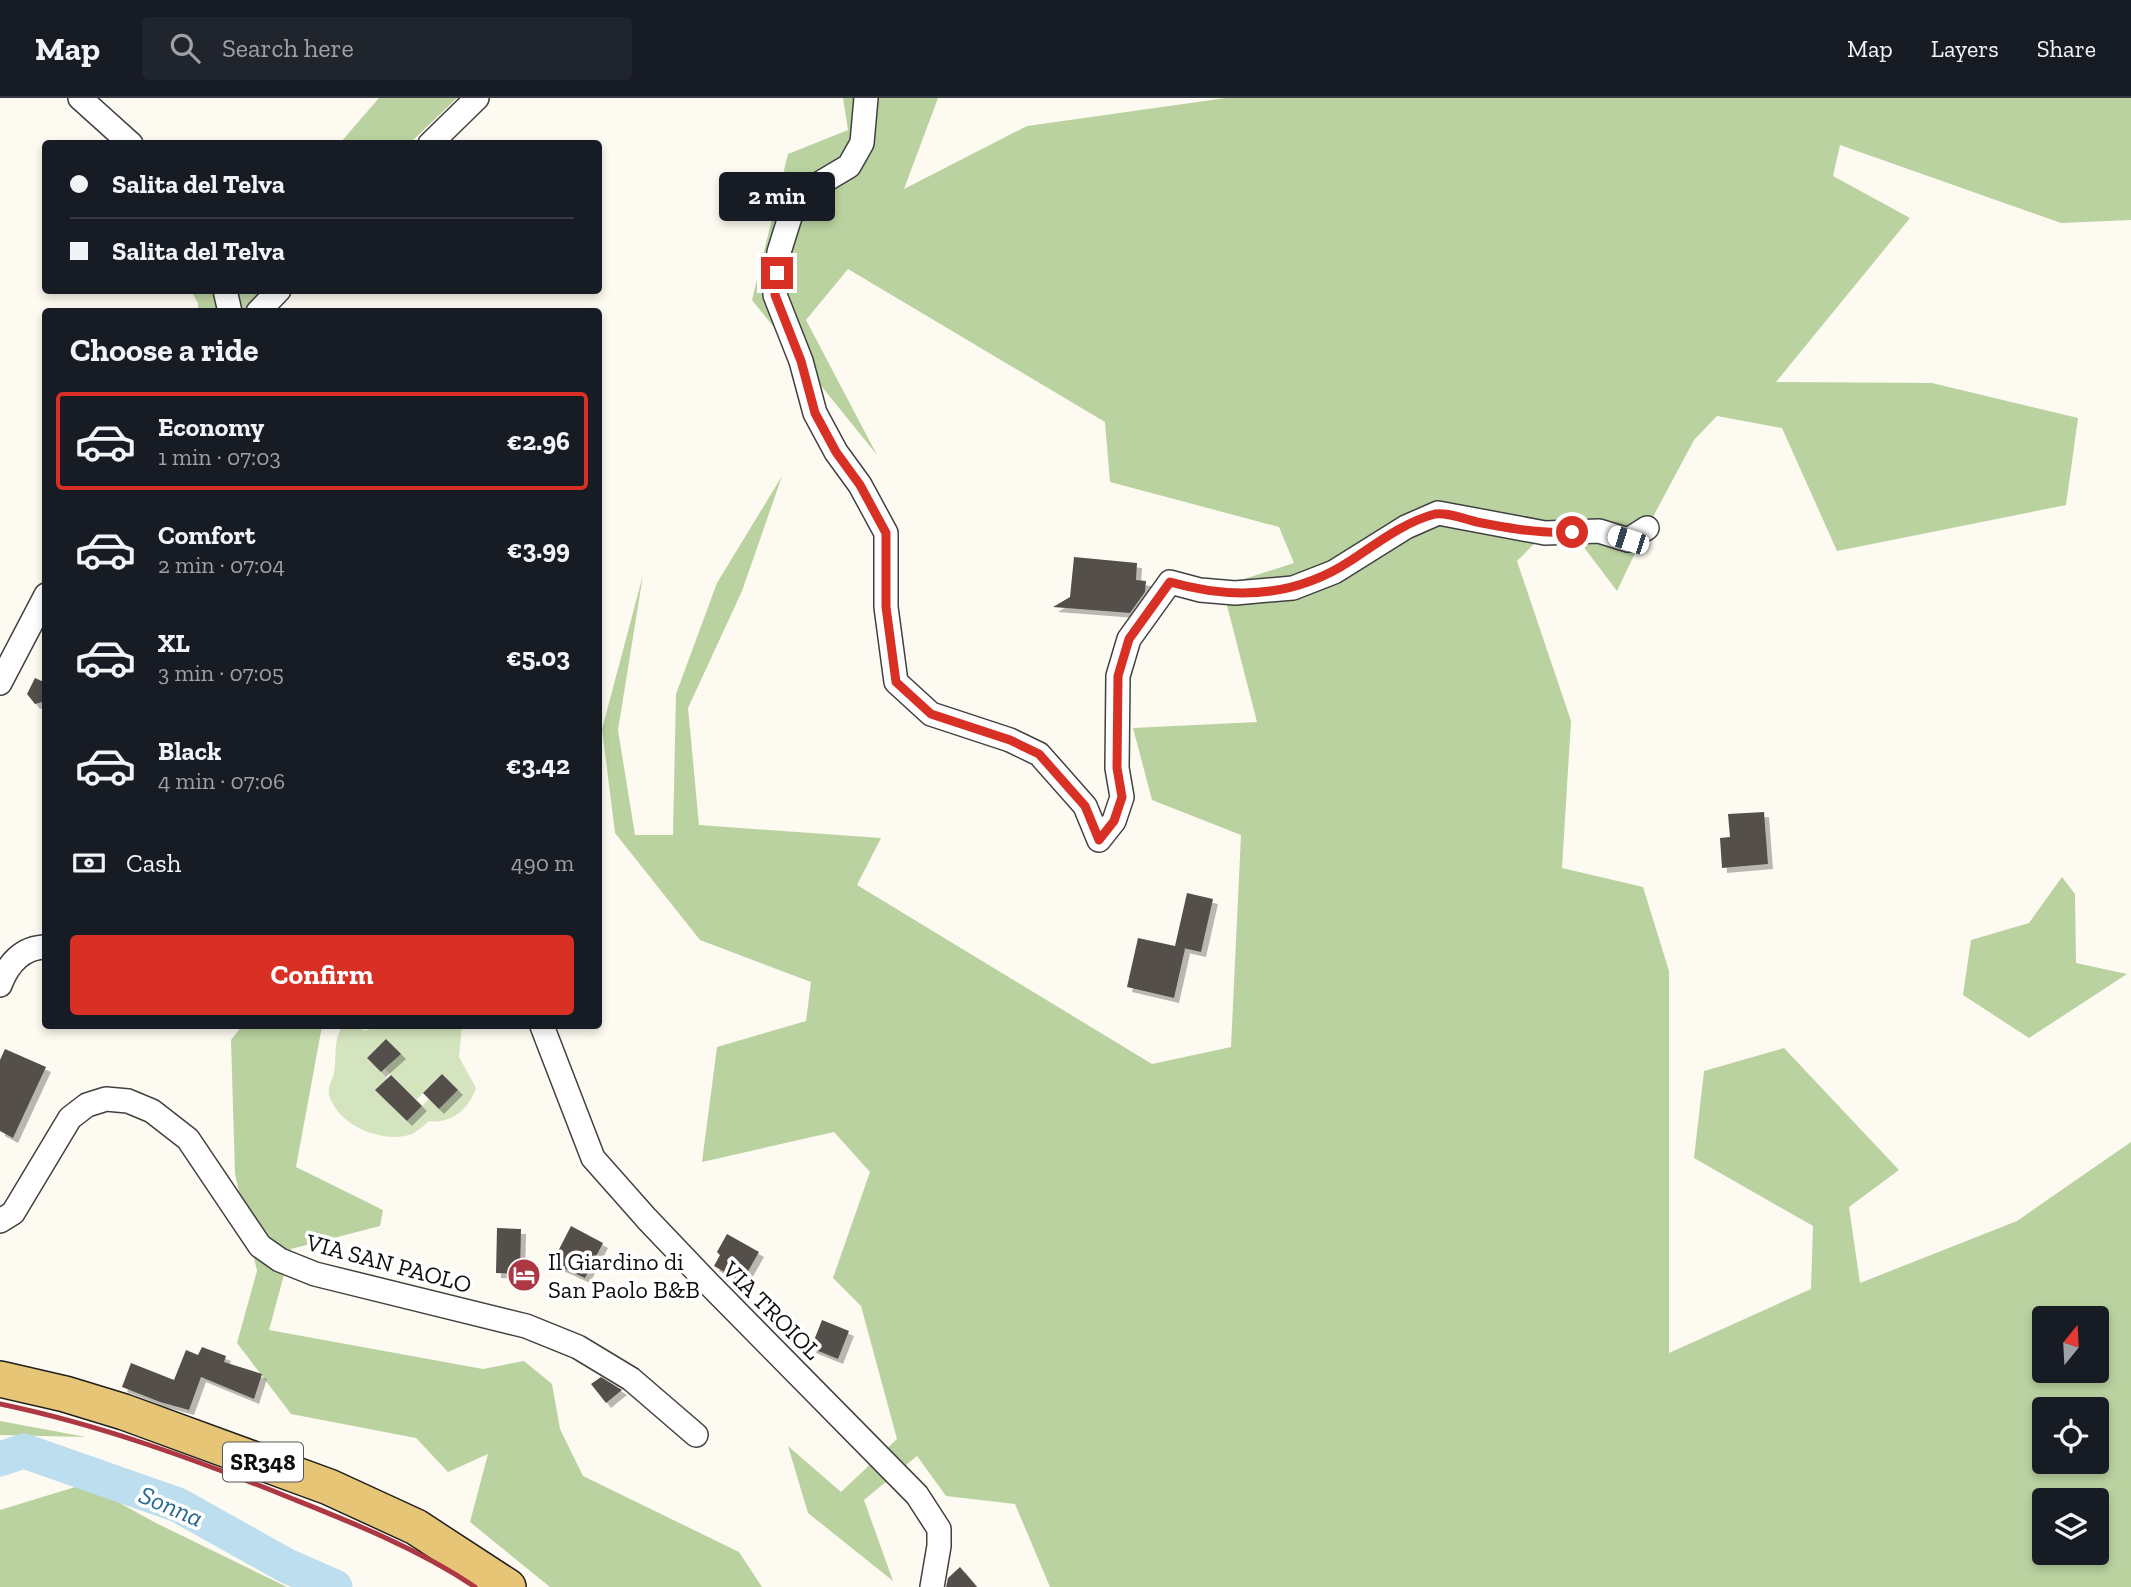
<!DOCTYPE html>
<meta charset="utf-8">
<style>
:root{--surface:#171b24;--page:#20242c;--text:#f1f3f6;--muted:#9ea1a6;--line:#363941;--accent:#d93025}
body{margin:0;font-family:"Zilla Slab",serif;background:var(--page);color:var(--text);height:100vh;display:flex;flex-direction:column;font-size:26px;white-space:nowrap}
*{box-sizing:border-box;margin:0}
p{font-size:23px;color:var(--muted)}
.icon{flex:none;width:38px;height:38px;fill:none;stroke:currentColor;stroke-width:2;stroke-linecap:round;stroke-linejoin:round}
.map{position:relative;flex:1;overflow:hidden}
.panel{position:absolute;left:42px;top:210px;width:560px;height:721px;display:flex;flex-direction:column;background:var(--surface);border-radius:7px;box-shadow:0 4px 10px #0003}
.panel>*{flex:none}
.hud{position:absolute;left:42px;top:42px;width:560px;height:154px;border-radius:7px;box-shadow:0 4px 10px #0003;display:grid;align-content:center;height:154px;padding:0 28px;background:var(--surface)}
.needle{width:46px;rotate:18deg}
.tools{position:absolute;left:2032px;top:1208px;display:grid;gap:14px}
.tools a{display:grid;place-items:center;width:77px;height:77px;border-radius:7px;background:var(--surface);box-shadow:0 4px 10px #0003;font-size:35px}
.end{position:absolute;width:32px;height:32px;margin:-16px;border:9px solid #d93025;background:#fff;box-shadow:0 0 0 4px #fff}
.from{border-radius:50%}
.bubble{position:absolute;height:49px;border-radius:7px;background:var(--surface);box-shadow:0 4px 10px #0003;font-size:23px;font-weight:700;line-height:49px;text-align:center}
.car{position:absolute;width:21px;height:42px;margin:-21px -10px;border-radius:9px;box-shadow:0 0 5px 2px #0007;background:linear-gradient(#fff 24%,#345 0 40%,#fff 0 76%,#345 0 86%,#fff 0)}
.hud b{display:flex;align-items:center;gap:24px;height:66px;font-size:26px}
.hud b+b{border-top:2px solid var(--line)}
.hud i{width:18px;height:18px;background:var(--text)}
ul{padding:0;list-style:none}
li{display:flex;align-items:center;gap:21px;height:98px;margin:0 14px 10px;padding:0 14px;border:4px solid transparent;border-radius:7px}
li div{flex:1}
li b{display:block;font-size:26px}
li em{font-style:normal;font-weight:700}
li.on{border-color:var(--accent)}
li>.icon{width:63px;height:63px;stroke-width:1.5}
h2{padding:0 28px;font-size:32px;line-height:84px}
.pay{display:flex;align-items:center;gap:18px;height:77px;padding:0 28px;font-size:26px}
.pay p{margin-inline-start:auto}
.action{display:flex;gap:14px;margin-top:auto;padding:14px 28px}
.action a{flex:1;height:80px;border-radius:7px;background:var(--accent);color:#fff;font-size:28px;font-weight:700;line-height:80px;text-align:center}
header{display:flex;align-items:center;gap:42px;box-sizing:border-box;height:98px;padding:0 35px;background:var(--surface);border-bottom:2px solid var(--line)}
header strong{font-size:33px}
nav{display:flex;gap:38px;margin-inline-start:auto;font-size:24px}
.search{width:490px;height:63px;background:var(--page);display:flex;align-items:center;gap:18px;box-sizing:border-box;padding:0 24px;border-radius:7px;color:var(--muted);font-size:26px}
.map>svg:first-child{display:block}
</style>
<header>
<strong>Map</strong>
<div class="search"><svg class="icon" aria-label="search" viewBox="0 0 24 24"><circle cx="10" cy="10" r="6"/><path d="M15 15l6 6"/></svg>Search here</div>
<nav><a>Map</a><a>Layers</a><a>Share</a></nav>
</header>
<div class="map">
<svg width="2131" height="1489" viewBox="0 0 2131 1489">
<defs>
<filter id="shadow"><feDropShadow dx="5" dy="5" stdDeviation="0" flood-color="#0004"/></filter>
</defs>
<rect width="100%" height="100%" fill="#fdfaf1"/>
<path fill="#d4e4be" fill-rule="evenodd" d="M342,928h14l9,5 12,-5h85l-3,31 17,31c-7,21 -25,36 -47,33 -5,4 -11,10 -17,13 -28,10 -71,-7 -82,-36 -4,-10 2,-16 4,-25 3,-17 -1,-32 8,-47zM386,941l14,15 -15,15 31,31 26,-26 16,16 -19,19 -10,-10 -22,22 -31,-31 11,-12 -20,-20z"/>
<g fill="#bad2a0" fill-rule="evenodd">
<polygon points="379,0 457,0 410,45 340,45"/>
<path d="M843,0h95l-34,91 123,-63 199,-28h905v122l-70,3 -221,-78 -7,31 77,42 -134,164 156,1 146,35 -12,87 -229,46 -55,-123 -65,-12 -23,24 -47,88 -30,63 -56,-74 -44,44 54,160 -9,147 81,19 26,84v382l142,-64 2,-63 -119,-68 10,-87 80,-23 115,122 -50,37 11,76 157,-62 114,-79v445h-1081l-35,-83 -69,-8 -29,-40 -53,44 29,81 -85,-68 -20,-67 53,46 56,-53 -36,-133 -28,-28 37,-106 -36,-40 -132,30 15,-115 89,-26 5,-39 -111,-42 -85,-107 -13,-104 41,-154 -25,155 17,105h38l3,-141 41,-111 65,-107 -40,115 -54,117 11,117 182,13 -24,47 295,179 79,-17 10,-212 -89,-35 -19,-72 124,-6 -35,-136 72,-23 -15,-36 -169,-45 -5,-60 -257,-153 -42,51 71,135 -125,-155 36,-146 60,-24zM2044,1220h52v52h-52zM2044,1311h52v52h-52zM2044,1402h52v52h-52z"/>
<polygon points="191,193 274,193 255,214 198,213 198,205"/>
<polygon points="2062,779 2075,796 2076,865 2127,876 2029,940 1963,897 1971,842 2029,825"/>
<polygon points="242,928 322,928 296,1069 383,1112 380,1128 291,1151 269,1232 483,1271 524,1263 552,1286 560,1331 583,1378 739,1454 762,1489 550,1489 470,1424 488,1356 448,1374 416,1340 291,1316 237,1245 257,1173 235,1076 231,942"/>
<polygon points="0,1323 86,1339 0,1337"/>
<polygon points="85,1386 156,1425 287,1489 0,1489 0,1412"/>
</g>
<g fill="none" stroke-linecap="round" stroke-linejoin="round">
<polyline stroke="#bcdeee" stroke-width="35" points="0,1361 24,1353 178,1407 287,1468 335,1489"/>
</g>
<g fill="#554f4c" filter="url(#shadow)">
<polygon points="1074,459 1137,465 1136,482 1146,483 1145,494 1130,515 1053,509 1070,499"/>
<polygon points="35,580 46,585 46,603 35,606 27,596"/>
<polygon points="1764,714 1768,766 1722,770 1720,740 1730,739 1728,716"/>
<polygon points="1187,795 1213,801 1201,854 1183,850 1185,851 1174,900 1127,889 1138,840 1175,848"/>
<polygon points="386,941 401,956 381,974 367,960"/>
<polygon points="5,951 46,969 13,1040 0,1033 0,962"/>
<polygon points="442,976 458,992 439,1011 423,995"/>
<polygon points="391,977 422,1008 407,1023 375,992"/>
<polygon points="571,1128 603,1145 585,1180 552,1165"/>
<polygon points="497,1130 521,1131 520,1176 496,1175"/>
<polygon points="727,1136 759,1154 742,1184 714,1168 720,1157 717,1154"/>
<polygon points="822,1222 849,1233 838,1261 811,1250"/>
<polygon points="202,1249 226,1258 224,1264 262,1276 254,1301 201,1279 189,1312 160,1304 122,1289 131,1265 174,1282 186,1252 198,1257"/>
<polygon points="601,1279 622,1292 606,1305 591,1286"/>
<polygon points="960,1469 977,1489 946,1489 948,1480"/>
</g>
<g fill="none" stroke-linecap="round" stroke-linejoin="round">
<defs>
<g id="street">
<polyline points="80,0 131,46"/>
<polyline points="866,0 862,45 849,68 807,93 790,119 779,154 775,197 801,263 815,315 836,354 860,387 886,435 886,509 896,584 931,616 1010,642 1039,656 1085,708 1099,742 1114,723 1122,699 1117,670 1118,578 1129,541 1170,484 1200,492 1235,495 1293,490 1334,474 1406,429 1438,415 1545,435 1599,433 1628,442 1647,430"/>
<polyline points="430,46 477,0"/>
<polyline points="225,192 230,214"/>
<polyline points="258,214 279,192"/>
<polyline points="0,585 46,497"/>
<path d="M0,887c8,-21 22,-38 46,-38"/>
<polyline points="542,928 593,1060 647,1121 709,1186 917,1397 939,1431 939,1448 932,1489"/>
<polyline points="0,1123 13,1115 70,1020 87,1007 106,1001 128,1003 152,1013 188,1041 260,1148 280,1162 315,1176 526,1228 578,1249 631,1281 696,1337"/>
</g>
<polyline id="primary" points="0,1281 65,1296 124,1314 329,1389 416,1429 508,1489"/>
</defs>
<use href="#street" stroke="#414141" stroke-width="26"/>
<use href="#primary" stroke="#1f1f1f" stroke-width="38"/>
<use href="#street" stroke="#fff" stroke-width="23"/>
<use href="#primary" stroke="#e7c577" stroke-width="35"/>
<path stroke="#ad3844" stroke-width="5" d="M0,1306c101,21 197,56 293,95 60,24 128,51 182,88"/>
</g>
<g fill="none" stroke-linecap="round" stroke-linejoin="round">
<path stroke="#d93025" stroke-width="9" d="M777,175l-2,22 26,66 14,52 21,39 24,33 26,48v74l10,75 35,32 79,26 29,14 46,52 14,34 15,-19 8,-24 -5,-29 1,-92 11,-37 41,-57c63,18 124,16 180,-21 26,-17 54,-39 85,-47 12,-2 29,5 42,8 31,6 63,12 95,10"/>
</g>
<defs>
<symbol id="hotel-disc" viewBox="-11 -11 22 22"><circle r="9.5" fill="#ad3844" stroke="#fff"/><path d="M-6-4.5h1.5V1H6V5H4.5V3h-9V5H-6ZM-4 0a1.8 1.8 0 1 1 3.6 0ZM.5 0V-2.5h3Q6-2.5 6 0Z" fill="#fff"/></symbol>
</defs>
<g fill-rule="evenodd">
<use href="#hotel-disc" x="505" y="1158" width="38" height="38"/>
</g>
<g text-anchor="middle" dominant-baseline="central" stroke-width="7" stroke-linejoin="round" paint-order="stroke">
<rect fill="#fff" stroke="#565656" stroke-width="2" x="223" y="1344.5" width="80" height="39" rx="5"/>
<g font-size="23" font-weight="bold" fill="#0e0e0e">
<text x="263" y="1364">SR348</text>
</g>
<g font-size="24" fill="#0e0e0e" stroke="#fff" text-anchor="start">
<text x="548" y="1163">Il Giardino di<tspan x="548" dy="28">San Paolo B&amp;B</tspan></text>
</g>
<g font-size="24" fill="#0e0e0e" stroke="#fff">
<text transform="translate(389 1165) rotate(15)">VIA SAN PAOLO</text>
<text transform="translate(772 1212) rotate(45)">VIA TROIOL</text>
</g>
<g font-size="26" font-style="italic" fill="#276890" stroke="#fff">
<text transform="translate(171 1408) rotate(23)">Sonna</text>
</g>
</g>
</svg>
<div class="tools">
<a><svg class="needle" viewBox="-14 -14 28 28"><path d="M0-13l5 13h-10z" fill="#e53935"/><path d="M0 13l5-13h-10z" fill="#9ea1a6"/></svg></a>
<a><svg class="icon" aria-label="locate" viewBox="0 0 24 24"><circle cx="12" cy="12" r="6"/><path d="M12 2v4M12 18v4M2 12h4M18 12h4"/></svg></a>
<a><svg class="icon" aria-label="layers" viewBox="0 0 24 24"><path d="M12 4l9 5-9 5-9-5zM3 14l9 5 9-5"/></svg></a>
</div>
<i class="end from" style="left:1572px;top:434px"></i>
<i class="end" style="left:777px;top:175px"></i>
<div class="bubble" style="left:719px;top:74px;width:116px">2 min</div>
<i class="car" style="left:1628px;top:442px;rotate:288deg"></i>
<div class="hud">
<b><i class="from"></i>Salita del Telva</b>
<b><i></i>Salita del Telva</b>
</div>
<section class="panel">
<h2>Choose a ride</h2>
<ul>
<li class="on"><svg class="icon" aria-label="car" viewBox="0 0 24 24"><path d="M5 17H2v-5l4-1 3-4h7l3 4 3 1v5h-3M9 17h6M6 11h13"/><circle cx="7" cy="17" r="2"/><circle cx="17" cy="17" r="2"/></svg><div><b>Economy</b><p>1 min · 07:03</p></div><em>€2.96</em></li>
<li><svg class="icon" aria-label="car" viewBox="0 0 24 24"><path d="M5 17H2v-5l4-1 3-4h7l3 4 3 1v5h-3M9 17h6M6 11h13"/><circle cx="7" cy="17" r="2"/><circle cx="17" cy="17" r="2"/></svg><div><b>Comfort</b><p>2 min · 07:04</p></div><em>€3.99</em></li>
<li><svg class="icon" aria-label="car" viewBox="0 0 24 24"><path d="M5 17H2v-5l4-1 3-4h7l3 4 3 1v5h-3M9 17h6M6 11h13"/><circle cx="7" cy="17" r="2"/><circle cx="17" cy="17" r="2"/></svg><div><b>XL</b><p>3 min · 07:05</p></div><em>€5.03</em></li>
<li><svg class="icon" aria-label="car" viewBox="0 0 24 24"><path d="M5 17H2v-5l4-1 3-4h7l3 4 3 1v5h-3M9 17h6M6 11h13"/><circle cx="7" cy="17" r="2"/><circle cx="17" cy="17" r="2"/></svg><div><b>Black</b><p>4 min · 07:06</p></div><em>€3.42</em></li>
</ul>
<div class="pay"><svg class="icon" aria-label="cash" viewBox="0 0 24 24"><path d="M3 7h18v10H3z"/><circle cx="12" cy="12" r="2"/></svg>Cash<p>490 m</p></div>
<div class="action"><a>Confirm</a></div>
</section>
</div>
